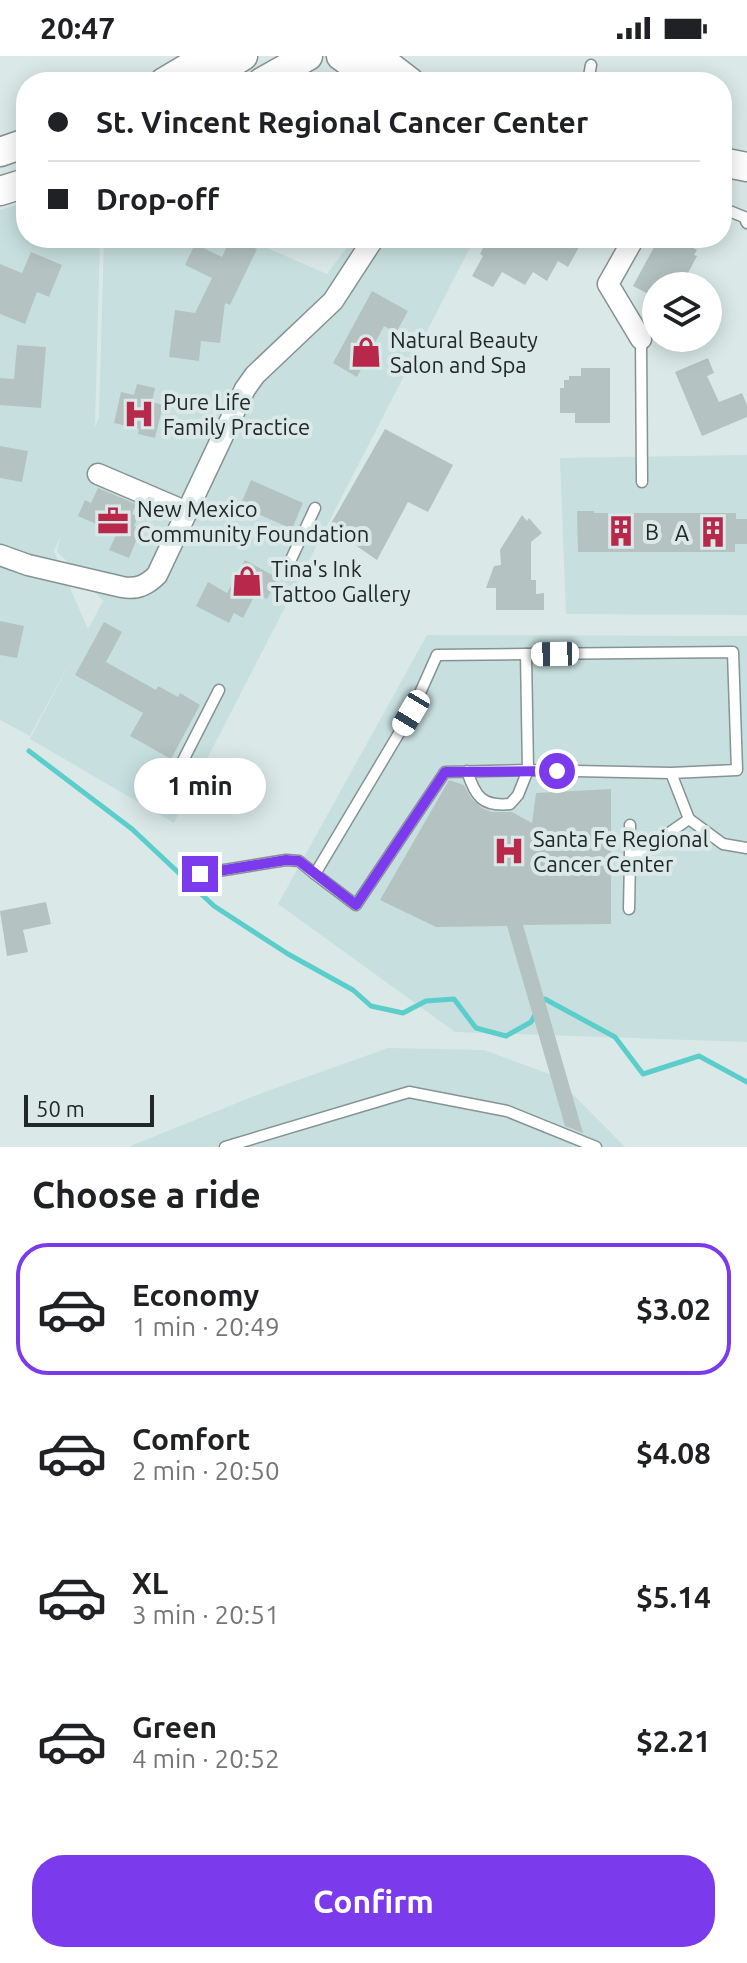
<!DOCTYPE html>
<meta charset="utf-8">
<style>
:root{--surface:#fff;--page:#f6f6f6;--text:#202124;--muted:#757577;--line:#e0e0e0;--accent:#7c3aed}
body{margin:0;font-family:Ubuntu,sans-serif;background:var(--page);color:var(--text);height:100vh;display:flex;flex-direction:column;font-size:30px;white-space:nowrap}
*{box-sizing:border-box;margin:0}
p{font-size:26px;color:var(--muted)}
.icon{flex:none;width:44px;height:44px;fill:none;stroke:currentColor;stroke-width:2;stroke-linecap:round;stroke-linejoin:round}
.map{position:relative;height:1091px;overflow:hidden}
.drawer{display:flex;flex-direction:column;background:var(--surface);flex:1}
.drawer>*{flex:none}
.guide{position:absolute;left:16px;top:16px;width:716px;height:176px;border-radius:32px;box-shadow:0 4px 20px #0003;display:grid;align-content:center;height:176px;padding:0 32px;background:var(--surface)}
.tools{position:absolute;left:642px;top:216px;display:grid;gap:16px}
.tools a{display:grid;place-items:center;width:80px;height:80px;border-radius:50%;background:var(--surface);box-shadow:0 4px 20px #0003;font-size:40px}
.scale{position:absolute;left:24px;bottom:20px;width:130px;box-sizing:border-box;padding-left:8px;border:4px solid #222727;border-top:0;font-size:22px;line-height:28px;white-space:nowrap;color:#222727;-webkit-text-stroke:6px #dae9e8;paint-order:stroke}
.end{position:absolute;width:36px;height:36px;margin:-18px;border:10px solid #7c3aed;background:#fff;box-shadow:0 0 0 4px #fff}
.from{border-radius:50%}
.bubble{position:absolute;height:56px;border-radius:28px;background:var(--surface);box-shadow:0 4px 20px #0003;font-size:26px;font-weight:700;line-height:56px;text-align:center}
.car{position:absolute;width:24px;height:48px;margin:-24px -12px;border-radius:10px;box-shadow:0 0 6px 2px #0007;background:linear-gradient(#fff 24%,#345 0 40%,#fff 0 76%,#345 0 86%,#fff 0)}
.guide b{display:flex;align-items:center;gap:28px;height:76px;font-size:30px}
.guide b+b{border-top:2px solid var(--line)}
.guide i{width:20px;height:20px;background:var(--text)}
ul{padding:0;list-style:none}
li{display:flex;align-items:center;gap:24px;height:132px;margin:0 16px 12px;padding:0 16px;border:4px solid transparent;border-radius:32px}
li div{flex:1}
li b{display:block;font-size:30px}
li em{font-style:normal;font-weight:700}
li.active{border-color:var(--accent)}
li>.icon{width:72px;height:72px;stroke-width:1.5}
h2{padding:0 32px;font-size:36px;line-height:96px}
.cta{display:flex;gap:16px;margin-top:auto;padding:16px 32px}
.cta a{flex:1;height:92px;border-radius:32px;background:var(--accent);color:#fff;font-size:32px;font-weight:700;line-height:92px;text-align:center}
.status{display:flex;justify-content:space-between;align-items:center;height:56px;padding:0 40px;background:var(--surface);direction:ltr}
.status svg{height:22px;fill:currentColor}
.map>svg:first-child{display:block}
</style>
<div class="status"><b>20:47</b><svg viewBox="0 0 49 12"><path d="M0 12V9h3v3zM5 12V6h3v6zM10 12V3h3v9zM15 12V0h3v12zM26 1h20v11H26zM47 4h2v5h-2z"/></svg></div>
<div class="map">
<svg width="747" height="1091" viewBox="0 0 747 1091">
<rect width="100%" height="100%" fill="#dae9e8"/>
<g fill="#c7e0df" fill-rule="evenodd">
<path d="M26,146v36h74l-5,189 4,-10 5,-179h140l83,36 27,-36h121l-301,585 -144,-84 45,-86 -45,83 -30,-16v-510zM60,481l-3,14 46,50 -15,28 -34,-78z"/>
<polygon points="747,399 747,559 566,558 560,402"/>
<polygon points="427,579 747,580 747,986 455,976 278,848"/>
<polygon points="388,992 484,994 555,1020 625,1091 128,1091 259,1038"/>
</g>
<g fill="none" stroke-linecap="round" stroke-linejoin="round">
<g stroke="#5bcecb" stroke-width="5">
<polyline points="29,695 132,773 214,850 288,898 353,934 371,950 403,957 426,945 454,943 476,972 506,980 531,966 535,959"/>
<polyline points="542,947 545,943 615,981 643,1018 699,1000 747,1026"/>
</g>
</g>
<g fill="#b4c3c2">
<polygon points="231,182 257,193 230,249 225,247 220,287 201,285 199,305 169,301 175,254 195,257 212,222 185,209 195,188 222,201"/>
<polygon points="488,182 584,182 568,211 558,205 547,225 533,216 525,229 502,216 493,231 472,220 483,200 480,198"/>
<polygon points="659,182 674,182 697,194 694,199 697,200 681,230 656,230 656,242 633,230"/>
<polygon points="31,196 62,209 49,241 37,236 25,268 0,258 0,208 22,217"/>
<polygon points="372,235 408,255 396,277 384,270 357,321 333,307"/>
<polygon points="17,289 46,291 41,352 0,349 0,322 14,323"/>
<polygon points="708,302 714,317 707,320 719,346 742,337 747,349 747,361 702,380 675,316"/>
<polygon points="581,312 610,312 610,367 575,367 575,357 560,357 560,332 564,332 564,324 569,324 569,320 581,320"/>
<polygon points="137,328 155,332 152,346 163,349 155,382 138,378 139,373 114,367 121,336 134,339"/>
<polygon points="385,373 453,409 428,456 408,446 377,504 329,471"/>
<polygon points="0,390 28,395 22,426 0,422"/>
<polygon points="251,424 303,447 292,473 240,450"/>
<polygon points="98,432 136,448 132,458 138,460 134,470 141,473 129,502 109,494 117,477 78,460 85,444 91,447"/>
<polygon points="577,455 594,455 594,457 736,457 736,463 747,463 747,488 735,488 735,496 578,496"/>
<polygon points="522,459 527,465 529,462 542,477 531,486 531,524 536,524 536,538 544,537 544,554 496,554 496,532 486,532 494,510 501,509 500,494"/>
<polygon points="245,504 278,522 267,543 256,537 243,562 234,557 229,567 196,550 208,526 227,537"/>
<polygon points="0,565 24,570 17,602 0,599"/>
<polygon points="104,566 122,576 106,606 156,634 158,630 178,641 180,637 200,649 171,703 130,680 143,657 75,619"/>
<polygon points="449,724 464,729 471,742 482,752 492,756 512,756 532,767 536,737 611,733 611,868 523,869 583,1077 565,1070 507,870 436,871 380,844"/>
<polygon points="46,846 51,868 23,874 28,896 7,900 0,855"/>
</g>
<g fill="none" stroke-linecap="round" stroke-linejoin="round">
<defs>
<g id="lane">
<polyline points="588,26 591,9"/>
<polyline points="722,152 744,161 747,167"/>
<polyline points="641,283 642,426"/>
<polyline points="287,512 315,452"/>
<path d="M467,715c8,25 15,36 43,33l8,-9 10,-25 -83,2 -89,133 -41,-31 96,-161 26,-58 89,-1"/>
<polyline points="671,717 528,714 526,598 733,596 737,714 671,717 689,763"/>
<polyline points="169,732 219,634"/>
<polyline points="630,769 630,804"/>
<polyline points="200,818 286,804 299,805 315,818"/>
<polyline points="629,853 630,804 689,763 723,788 747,792"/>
<polyline points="225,1091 409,1036 507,1055 596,1091"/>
</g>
<g id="street">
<polyline points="634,182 608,228 641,283"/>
<polyline points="98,418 187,456"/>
<path d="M0,499l28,10 94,22c15,3 25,-2 35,-12l88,-186 10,-14 78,-74 41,-63"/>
</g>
<g id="secondary">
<polyline points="341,0 377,26"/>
<polyline points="376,0 410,26"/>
<polyline points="164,26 208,0"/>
<polyline points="200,26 243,0"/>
<polyline points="262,26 308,0"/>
<polyline points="0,96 26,87"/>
<polyline points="722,106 747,111"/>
<polyline points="0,135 26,127"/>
</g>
</defs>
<use href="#lane" stroke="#859392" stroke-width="13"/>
<use href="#street" stroke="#859392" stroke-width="23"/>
<use href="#secondary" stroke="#859392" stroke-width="31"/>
<use href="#lane" stroke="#fff" stroke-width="10"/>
<use href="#street" stroke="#fff" stroke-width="20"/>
<use href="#secondary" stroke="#fff" stroke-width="28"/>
</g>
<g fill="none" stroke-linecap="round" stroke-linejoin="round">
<polyline stroke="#7c3aed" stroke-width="10" points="200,818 286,804 299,805 356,849 445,716 557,715"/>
</g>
<defs>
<symbol id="shop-bare" viewBox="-9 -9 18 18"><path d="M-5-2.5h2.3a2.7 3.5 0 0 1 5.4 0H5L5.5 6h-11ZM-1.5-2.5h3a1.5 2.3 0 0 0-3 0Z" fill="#b8284b" stroke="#dae9e8" stroke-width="2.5" paint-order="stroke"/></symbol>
<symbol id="hospital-bare" viewBox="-9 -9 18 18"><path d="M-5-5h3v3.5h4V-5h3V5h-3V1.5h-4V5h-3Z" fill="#b8284b" stroke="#dae9e8" stroke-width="2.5" paint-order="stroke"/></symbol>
<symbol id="office-bare" viewBox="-9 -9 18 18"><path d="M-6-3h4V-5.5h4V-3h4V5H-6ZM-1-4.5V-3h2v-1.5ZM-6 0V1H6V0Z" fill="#b8284b" stroke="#dae9e8" stroke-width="2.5" paint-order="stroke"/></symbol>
<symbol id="building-bare" viewBox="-9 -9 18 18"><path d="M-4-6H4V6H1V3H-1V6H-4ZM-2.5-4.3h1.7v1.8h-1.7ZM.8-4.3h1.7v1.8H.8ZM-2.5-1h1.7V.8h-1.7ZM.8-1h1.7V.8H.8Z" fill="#b8284b" stroke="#dae9e8" stroke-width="2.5" paint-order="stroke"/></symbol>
</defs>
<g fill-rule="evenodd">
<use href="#shop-bare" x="344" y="274" width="44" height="44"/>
<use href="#hospital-bare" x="117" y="336" width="44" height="44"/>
<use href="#office-bare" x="91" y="443" width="44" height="44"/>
<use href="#building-bare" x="599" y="453" width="44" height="44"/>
<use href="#building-bare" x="691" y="454" width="44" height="44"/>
<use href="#shop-bare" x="225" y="503" width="44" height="44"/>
<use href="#hospital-bare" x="487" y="773" width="44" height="44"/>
</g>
<g text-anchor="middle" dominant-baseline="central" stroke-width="8" stroke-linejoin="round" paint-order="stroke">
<g font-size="22" fill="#222727" stroke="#dae9e8" text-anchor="start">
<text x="390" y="283">Natural Beauty<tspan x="390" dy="25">Salon and Spa</tspan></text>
<text x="163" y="345">Pure Life<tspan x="163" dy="25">Family Practice</tspan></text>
<text x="137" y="452">New Mexico<tspan x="137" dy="25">Community Foundation</tspan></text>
<text x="645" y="475">B</text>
<text x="689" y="476" text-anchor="end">A</text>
<text x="271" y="512">Tina's Ink<tspan x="271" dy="25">Tattoo Gallery</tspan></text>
<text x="533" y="782">Santa Fe Regional<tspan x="533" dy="25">Cancer Center</tspan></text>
</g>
</g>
</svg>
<div class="tools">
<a><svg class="icon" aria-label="layers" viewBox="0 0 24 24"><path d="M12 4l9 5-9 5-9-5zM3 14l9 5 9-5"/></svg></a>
</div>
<div class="scale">50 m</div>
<i class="end from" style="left:557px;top:715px"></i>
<i class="end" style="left:200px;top:818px"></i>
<div class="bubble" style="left:134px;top:702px;width:132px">1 min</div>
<i class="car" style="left:555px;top:598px;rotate:269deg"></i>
<i class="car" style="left:411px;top:657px;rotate:211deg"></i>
<div class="guide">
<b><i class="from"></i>St. Vincent Regional Cancer Center</b>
<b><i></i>Drop-off</b>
</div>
</div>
<section class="drawer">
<h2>Choose a ride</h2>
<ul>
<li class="active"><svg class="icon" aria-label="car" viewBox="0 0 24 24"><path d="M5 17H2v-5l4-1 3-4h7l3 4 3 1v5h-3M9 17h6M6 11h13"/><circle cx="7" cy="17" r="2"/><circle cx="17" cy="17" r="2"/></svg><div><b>Economy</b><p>1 min · 20:49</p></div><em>$3.02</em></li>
<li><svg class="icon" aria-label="car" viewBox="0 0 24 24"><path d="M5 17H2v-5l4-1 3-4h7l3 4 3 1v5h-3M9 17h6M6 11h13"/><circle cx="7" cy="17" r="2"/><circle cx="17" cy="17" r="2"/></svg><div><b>Comfort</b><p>2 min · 20:50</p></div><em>$4.08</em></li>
<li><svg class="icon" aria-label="car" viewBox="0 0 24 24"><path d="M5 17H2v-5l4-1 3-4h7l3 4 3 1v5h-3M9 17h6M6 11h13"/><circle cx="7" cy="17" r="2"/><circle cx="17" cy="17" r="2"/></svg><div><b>XL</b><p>3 min · 20:51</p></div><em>$5.14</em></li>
<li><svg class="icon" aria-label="car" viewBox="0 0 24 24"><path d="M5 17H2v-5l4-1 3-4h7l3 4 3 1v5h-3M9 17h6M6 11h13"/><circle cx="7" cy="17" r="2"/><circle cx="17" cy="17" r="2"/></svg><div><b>Green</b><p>4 min · 20:52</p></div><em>$2.21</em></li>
</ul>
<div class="cta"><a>Confirm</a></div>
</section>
